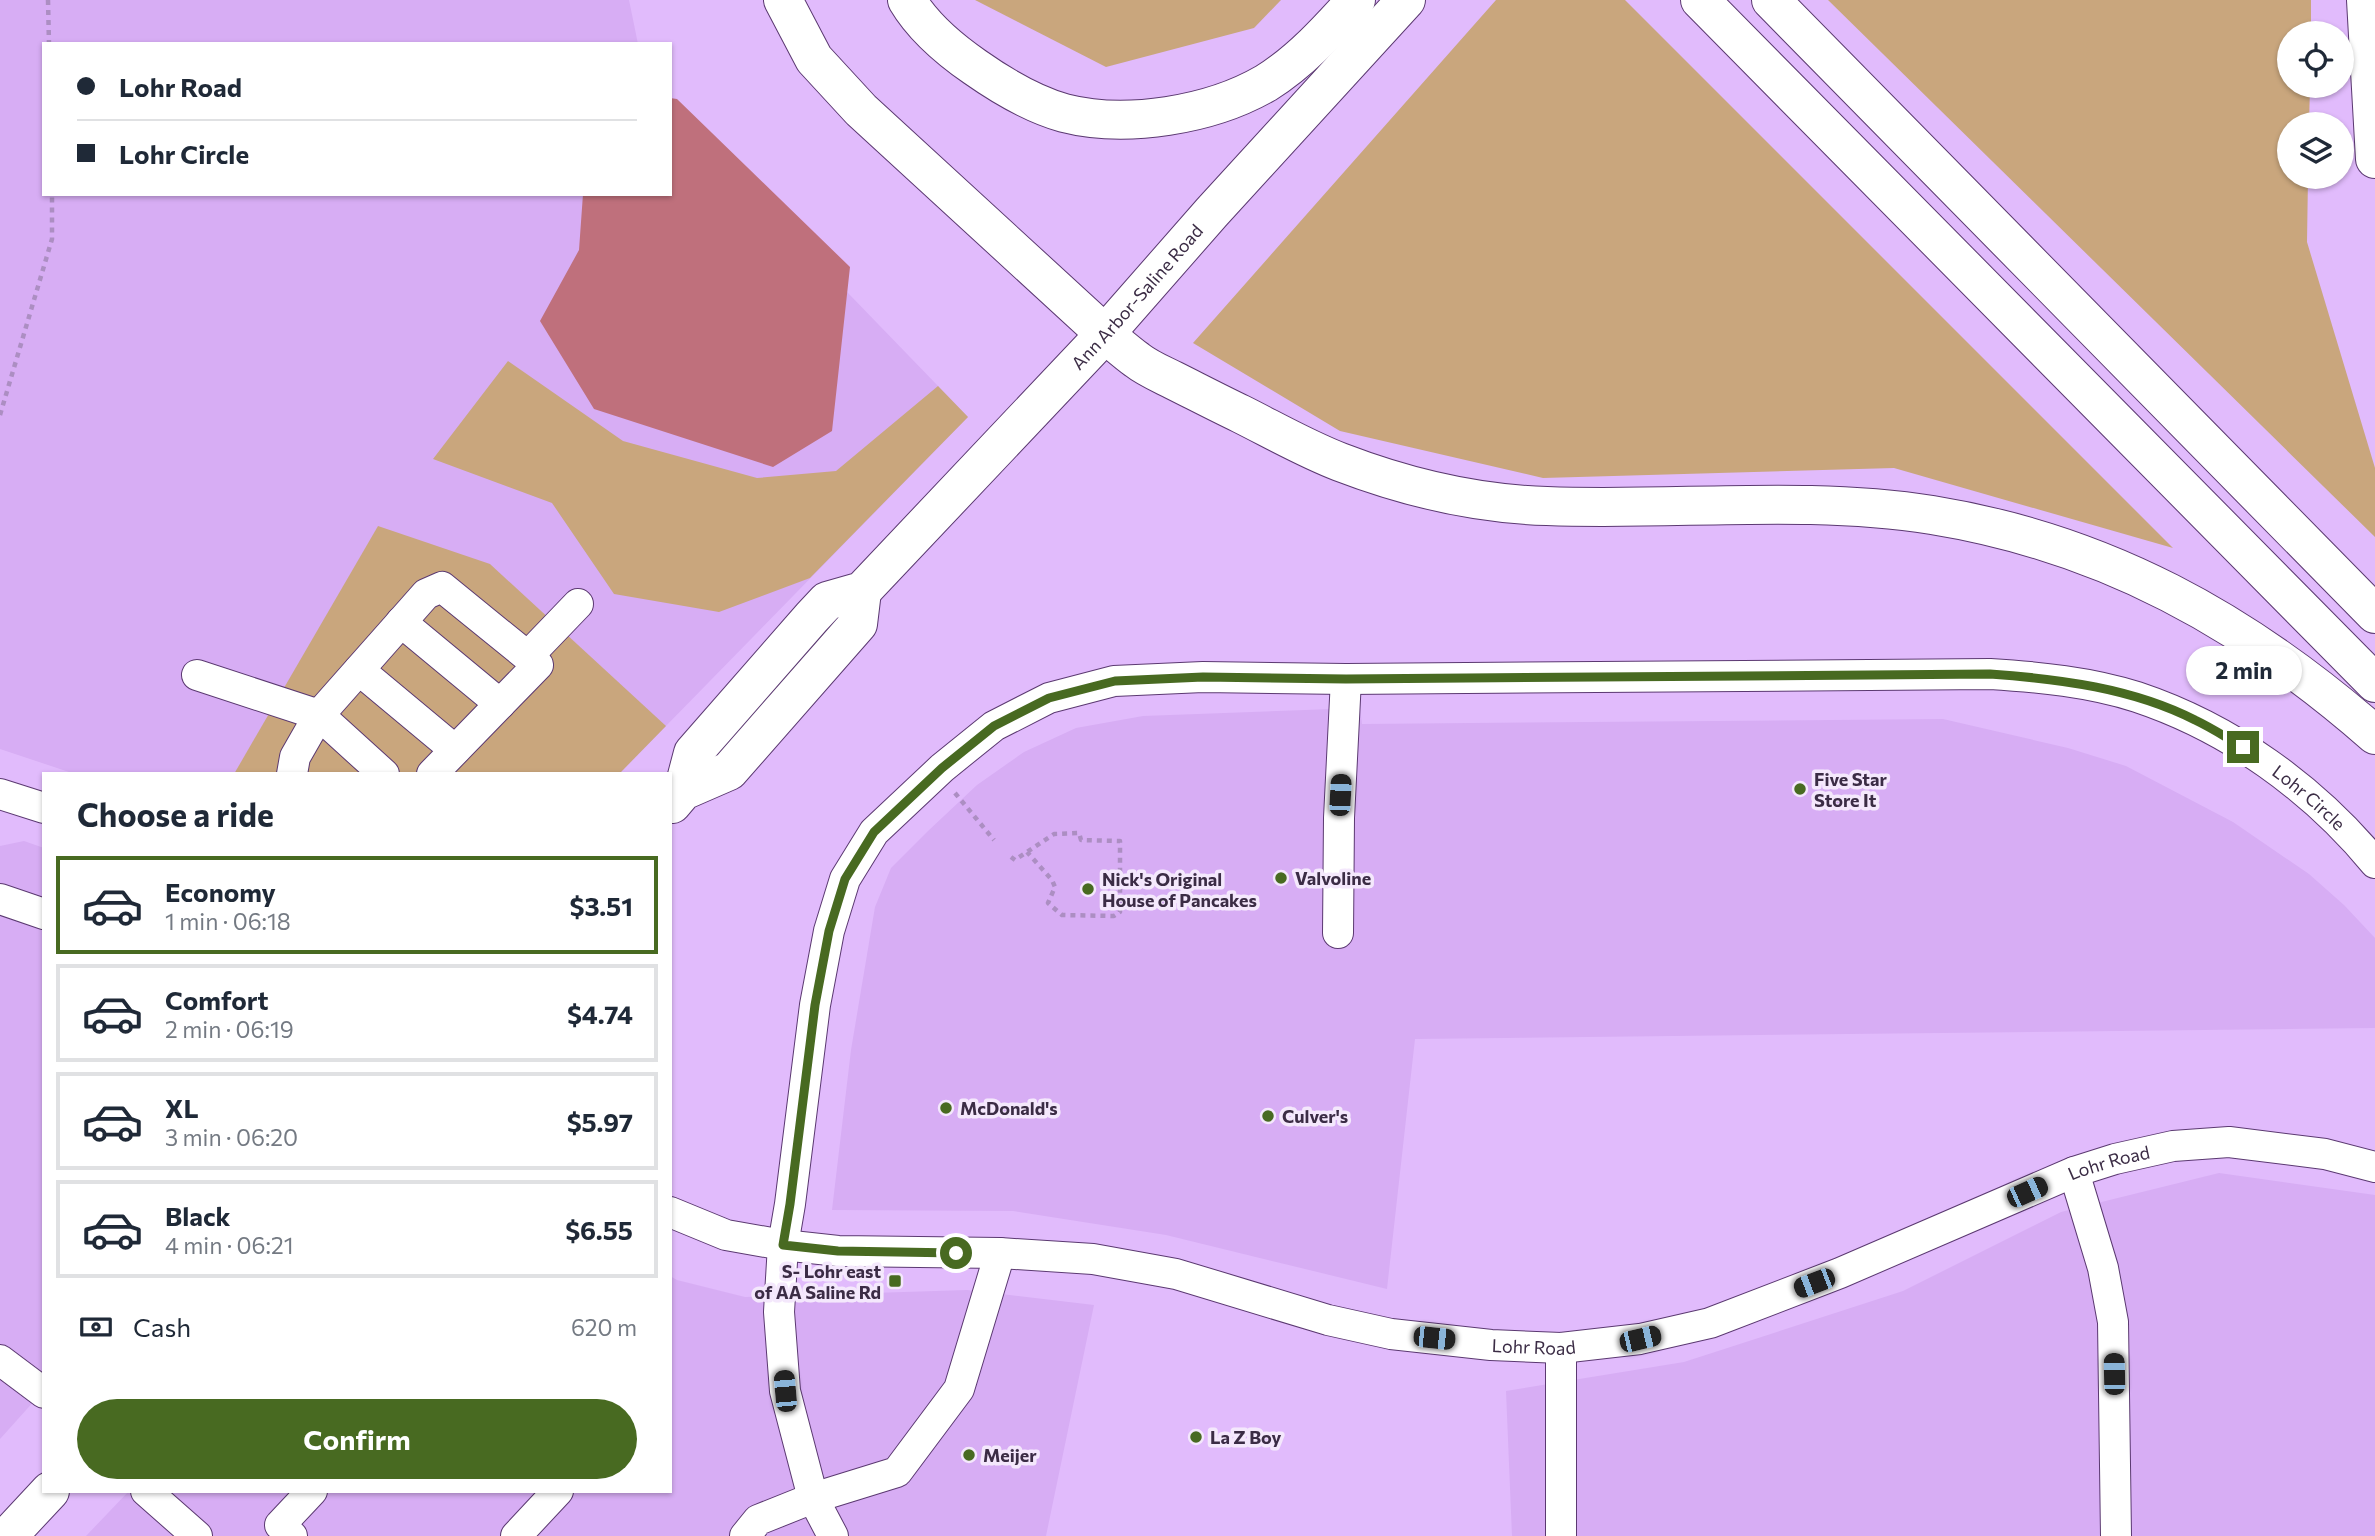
<!DOCTYPE html>
<meta charset="utf-8">
<style>
:root{--surface:#fff;--page:#f6f6f7;--text:#1f2937;--muted:#747a83;--line:#e0e1e3;--accent:#486a21}
body{margin:0;font-family:Commissioner,sans-serif;background:var(--page);color:var(--text);height:100vh;display:flex;flex-direction:column;font-size:26px;white-space:nowrap}
*{box-sizing:border-box;margin:0}
p{font-size:23px;color:var(--muted)}
.icon{flex:none;width:38px;height:38px;fill:none;stroke:currentColor;stroke-width:2;stroke-linecap:round;stroke-linejoin:round}
.map{position:relative;flex:1;overflow:hidden}
.drawer{position:absolute;left:42px;top:772px;width:630px;height:721px;display:flex;flex-direction:column;background:var(--surface);border-radius:0px;box-shadow:0 2px 5px #0004}
.drawer>*{flex:none}
.hud{position:absolute;left:42px;top:42px;width:630px;height:154px;border-radius:0px;box-shadow:0 2px 5px #0004;display:grid;align-content:center;height:154px;padding:0 35px;background:var(--surface)}
.tools{position:absolute;left:2277px;top:21px;display:grid;gap:14px}
.tools a{display:grid;place-items:center;width:77px;height:77px;border-radius:50%;background:var(--surface);box-shadow:0 2px 5px #0004;font-size:35px}
.end{position:absolute;width:32px;height:32px;margin:-16px;border:9px solid #486a21;background:#fff;box-shadow:0 0 0 4px #fff}
.from{border-radius:50%}
.bubble{position:absolute;height:49px;border-radius:24px;background:var(--surface);box-shadow:0 2px 5px #0004;font-size:23px;font-weight:700;line-height:49px;text-align:center}
.car{position:absolute;width:21px;height:42px;margin:-21px -10px;border-radius:9px;box-shadow:0 0 5px 2px #0007;background:linear-gradient(#222 24%,#8ab4d8 0 40%,#222 0 76%,#8ab4d8 0 86%,#222 0)}
.hud b{display:flex;align-items:center;gap:24px;height:66px;font-size:26px}
.hud b+b{border-top:2px solid var(--line)}
.hud i{width:18px;height:18px;background:var(--text)}
ul{padding:0;list-style:none}
li{display:flex;align-items:center;gap:21px;height:98px;margin:0 14px 10px;padding:0 21px;border:4px solid var(--line);border-radius:0px}
li div{flex:1}
li b{display:block;font-size:26px}
li em{font-style:normal;font-weight:700}
li.active{border-color:var(--accent)}
li>.icon{width:63px;height:63px;stroke-width:1.5}
h2{padding:0 35px;font-size:32px;line-height:84px}
.pay{display:flex;align-items:center;gap:18px;height:77px;padding:0 35px;font-size:26px}
.pay p{margin-inline-start:auto}
.primary-button{display:flex;gap:14px;margin-top:auto;padding:14px 35px}
.primary-button a{flex:1;height:80px;border-radius:42px;background:var(--accent);color:#fff;font-size:28px;font-weight:700;line-height:80px;text-align:center}
.map>svg:first-child{display:block}
</style>
<div class="map">
<svg width="2375" height="1536" viewBox="0 0 2375 1536">
<rect width="100%" height="100%" fill="#e1bbfc"/>
<g fill="#d7adf4">
<polygon points="0,0 629,0 638,44 44,44 44,194 670,194 670,109 968,417 620,773 75,774 0,749"/>
<polygon points="1360,708 1362,724 1943,719 2068,748 2126,766 2233,822 2309,874 2344,905 2375,938 2375,1028 1415,1039 1387,1289 1166,1235 1013,1211 832,1210 851,1050 875,907 891,868 928,831 977,785 1024,752 1076,728 1143,716"/>
<polygon points="24,841 44,848 44,1390 0,1439 0,846"/>
<polygon points="2219,1173 2375,1195 2375,1536 1512,1536 1506,1391 1684,1362 1903,1291 2061,1212"/>
<polygon points="670,1276 677,1280 745,1297 967,1290 1094,1305 1046,1536 86,1536 129,1491 670,1491"/>
</g>
<g fill="#c9a67d">
<polygon points="975,0 1281,0 1254,28 1106,67"/>
<polygon points="1496,0 1625,0 2173,548 1894,468 1543,478 1340,431 1193,343"/>
<polygon points="1828,0 2311,0 2311,33 2289,33 2289,86 2310,86 2309,124 2289,124 2289,177 2308,177 2307,242 2375,468 2375,537"/>
<polygon points="508,361 623,441 757,478 836,471 938,386 968,417 810,578 719,612 614,594 552,503 433,459"/>
<polygon points="378,526 490,564 666,726 620,773 234,774"/>
</g>
<polygon fill="#bf707c" points="670,98 677,99 850,267 832,431 773,467 594,409 540,321 579,250 583,194 670,194"/>
<g fill="none" stroke-linecap="round" stroke-linejoin="round">
<defs>
<g id="minor">
<polyline points="401,622 500,704"/>
<polyline points="528,656 578,604"/>
<polyline points="359,670 455,750"/>
<polyline points="197,675 319,715 384,774"/>
<polyline points="292,774 295,757 319,715 426,594 442,587 538,665 432,774"/>
<polyline points="0,794 44,808"/>
<polyline points="0,899 44,914"/>
<polyline points="1338,933 1339,818 1346,679"/>
<polyline points="2074,1172 2103,1268 2113,1322 2116,1536"/>
<path id="s1" d="M670,1212l56,23 57,10 55,6 162,2 93,6 83,15 152,46 63,14 100,11 70,3 79,-9 70,-16 130,-50 234,-101 41,-13 58,-13 56,-4 96,12 50,13"/>
<polyline points="1561,1348 1561,1536"/>
<polyline points="0,1360 44,1393"/>
<polyline points="146,1491 197,1536"/>
<polyline points="292,1536 280,1525 312,1491"/>
<polyline points="516,1536 558,1491"/>
<polyline points="745,1536 758,1520 813,1498 897,1472 959,1389 1000,1253"/>
<path id="s2" d="M833,1536l-20,-38 -28,-107 -6,-79 4,-67 7,-41 25,-199 14,-74 16,-52 29,-47 68,-64 52,-42 55,-28 65,-17 89,-4 143,2 644,-5c49,3 100,8 147,23 93,31 176,91 238,166"/>
</g>
<g id="major">
<path id="s3" d="M683,791l10,-38 119,-136 15,-16 35,-10 243,-257 107,-122 194,-212"/>
<polyline points="672,804 683,791 729,771 858,624 862,591"/>
<polyline points="8,1536 50,1491"/>
</g>
<g id="highway">
<path d="M783,0l31,59 47,51 244,224c11,9 21,18 32,26 10,8 24,14 36,20 22,11 45,23 68,34 32,16 65,35 99,48 65,25 138,42 207,44 128,5 258,-11 385,9 173,28 313,106 443,220"/>
<path d="M907,0c16,27 42,49 68,67 27,19 57,37 89,46 62,16 147,2 202,-30 34,-21 63,-53 90,-83"/>
<polyline points="1700,0 2375,683"/>
<polyline points="1771,0 2375,614"/>
<polyline points="2366,0 2375,159"/>
</g>
</defs>
<use href="#minor" stroke="#5b3971" stroke-width="32"/>
<use href="#major" stroke="#5b3971" stroke-width="40"/>
<use href="#highway" stroke="#5b3971" stroke-width="40"/>
<g stroke="#ac8ec2" stroke-width="4.5" stroke-dasharray="5 5" stroke-linecap="butt">
<polyline points="48,0 49,44"/>
<polyline points="0,415 52,239 52,194"/>
<polyline points="955,793 994,840"/>
<polyline points="1011,857 1015,860 1054,834 1079,833 1081,840 1120,841 1120,912 1114,916 1062,915 1048,903 1055,887 1052,880 1027,852"/>
</g>
<use href="#minor" stroke="#fff" stroke-width="30"/>
<use href="#major" stroke="#fff" stroke-width="38"/>
<use href="#highway" stroke="#fff" stroke-width="38"/>
</g>
<g fill="none" stroke-linecap="round" stroke-linejoin="round">
<path stroke="#486a21" stroke-width="9" d="M956,1253l-118,-2 -55,-6 7,-41 25,-199 14,-74 16,-52 29,-47 68,-64 52,-42 55,-28 66,-17 88,-4 143,2 644,-5c70,5 142,14 205,46 17,8 32,18 48,27"/>
</g>
<g fill="#486a21" stroke="#f4e8fc" stroke-width="2.5">
<circle cx="1800" cy="789" r="7"/>
<circle cx="1281" cy="878" r="7"/>
<circle cx="1088" cy="889" r="7"/>
<circle cx="946" cy="1108" r="7"/>
<circle cx="1268" cy="1116" r="7"/>
<rect x="888" y="1274" width="14" height="14" rx="3.5"/>
<circle cx="1196" cy="1437" r="7"/>
<circle cx="969" cy="1455" r="7"/>
</g>
<g text-anchor="middle" dominant-baseline="central" stroke-width="7" stroke-linejoin="round" paint-order="stroke">
<g font-size="18" fill="#3b2c45" stroke="#f4e8fc">
<text stroke="none"><textPath href="#s3" startOffset="681">Ann Arbor-Saline Road</textPath></text>
<text stroke="none"><textPath href="#s2" startOffset="2242">Lohr Circle</textPath></text>
<text stroke="none"><textPath href="#s1" startOffset="1489">Lohr Road</textPath></text>
<text stroke="none"><textPath href="#s1" startOffset="880">Lohr Road</textPath></text>
</g>
<g font-size="18" font-weight="bold" fill="#3b2c45" stroke="#f4e8fc" text-anchor="start">
<text x="1814" y="779">Five Star<tspan x="1814" dy="21">Store It</tspan></text>
<text x="1295" y="878">Valvoline</text>
<text x="1102" y="879">Nick's Original<tspan x="1102" dy="21">House of Pancakes</tspan></text>
<text x="960" y="1108">McDonald's</text>
<text x="1282" y="1116">Culver's</text>
<text x="881" y="1271" text-anchor="end">S- Lohr east<tspan x="881" dy="21">of AA Saline Rd</tspan></text>
<text x="1210" y="1437">La Z Boy</text>
<text x="983" y="1455">Meijer</text>
</g>
</g>
</svg>
<div class="tools">
<a><svg class="icon" aria-label="locate" viewBox="0 0 24 24"><circle cx="12" cy="12" r="6"/><path d="M12 2v4M12 18v4M2 12h4M18 12h4"/></svg></a>
<a><svg class="icon" aria-label="layers" viewBox="0 0 24 24"><path d="M12 4l9 5-9 5-9-5zM3 14l9 5 9-5"/></svg></a>
</div>
<i class="end from" style="left:956px;top:1253px"></i>
<i class="end" style="left:2243px;top:747px"></i>
<div class="bubble" style="left:2186px;top:646px;width:116px">2 min</div>
<i class="car" style="left:1340px;top:795px;rotate:3deg"></i>
<i class="car" style="left:2027px;top:1192px;rotate:66deg"></i>
<i class="car" style="left:1814px;top:1283px;rotate:249deg"></i>
<i class="car" style="left:1434px;top:1338px;rotate:96deg"></i>
<i class="car" style="left:1640px;top:1339px;rotate:77deg"></i>
<i class="car" style="left:2114px;top:1374px;rotate:359deg"></i>
<i class="car" style="left:785px;top:1391px;rotate:355deg"></i>
<div class="hud">
<b><i class="from"></i>Lohr Road</b>
<b><i></i>Lohr Circle</b>
</div>
<section class="drawer">
<h2>Choose a ride</h2>
<ul>
<li class="active"><svg class="icon" aria-label="car" viewBox="0 0 24 24"><path d="M5 17H2v-5l4-1 3-4h7l3 4 3 1v5h-3M9 17h6M6 11h13"/><circle cx="7" cy="17" r="2"/><circle cx="17" cy="17" r="2"/></svg><div><b>Economy</b><p>1 min · 06:18</p></div><em>$3.51</em></li>
<li><svg class="icon" aria-label="car" viewBox="0 0 24 24"><path d="M5 17H2v-5l4-1 3-4h7l3 4 3 1v5h-3M9 17h6M6 11h13"/><circle cx="7" cy="17" r="2"/><circle cx="17" cy="17" r="2"/></svg><div><b>Comfort</b><p>2 min · 06:19</p></div><em>$4.74</em></li>
<li><svg class="icon" aria-label="car" viewBox="0 0 24 24"><path d="M5 17H2v-5l4-1 3-4h7l3 4 3 1v5h-3M9 17h6M6 11h13"/><circle cx="7" cy="17" r="2"/><circle cx="17" cy="17" r="2"/></svg><div><b>XL</b><p>3 min · 06:20</p></div><em>$5.97</em></li>
<li><svg class="icon" aria-label="car" viewBox="0 0 24 24"><path d="M5 17H2v-5l4-1 3-4h7l3 4 3 1v5h-3M9 17h6M6 11h13"/><circle cx="7" cy="17" r="2"/><circle cx="17" cy="17" r="2"/></svg><div><b>Black</b><p>4 min · 06:21</p></div><em>$6.55</em></li>
</ul>
<div class="pay"><svg class="icon" aria-label="cash" viewBox="0 0 24 24"><path d="M3 7h18v10H3z"/><circle cx="12" cy="12" r="2"/></svg>Cash<p>620 m</p></div>
<div class="primary-button"><a>Confirm</a></div>
</section>
</div>
